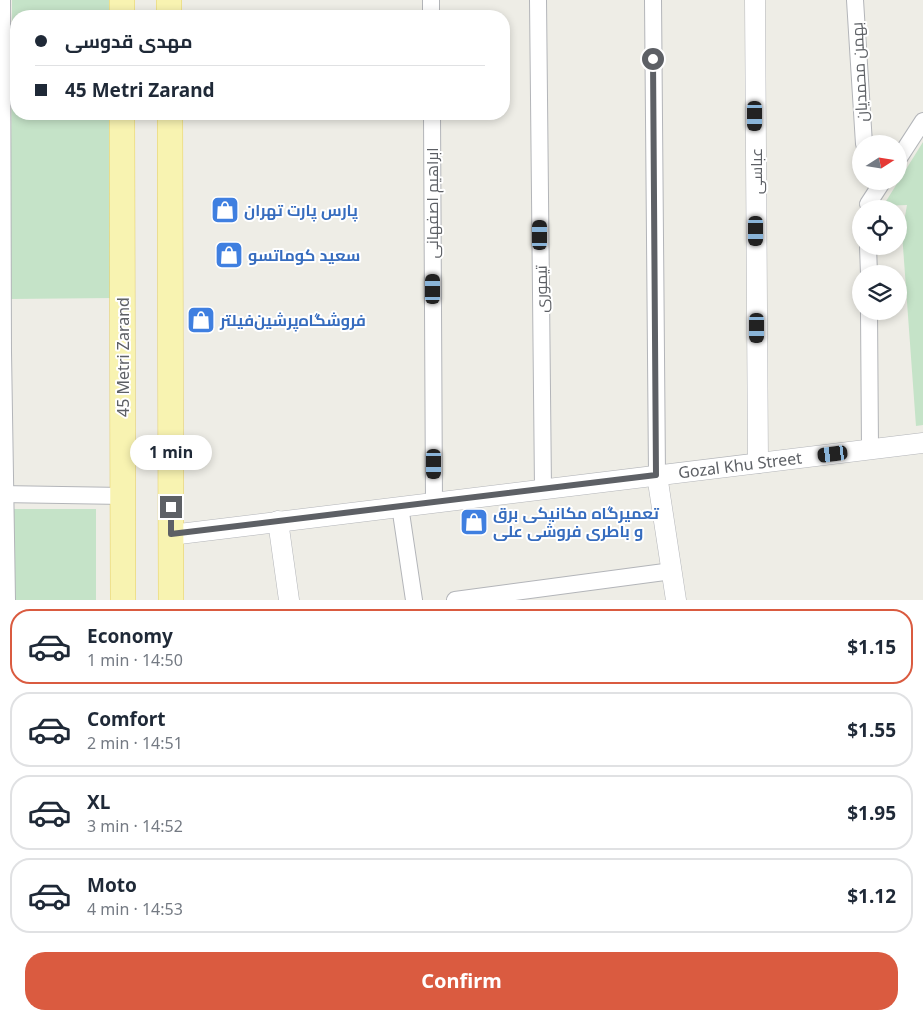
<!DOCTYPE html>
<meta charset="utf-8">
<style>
:root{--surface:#fff;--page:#f6f6f7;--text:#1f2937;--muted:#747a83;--line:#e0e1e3;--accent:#da5b40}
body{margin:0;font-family:"Noto Sans",Cairo,sans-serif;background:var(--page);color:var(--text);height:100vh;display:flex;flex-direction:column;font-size:19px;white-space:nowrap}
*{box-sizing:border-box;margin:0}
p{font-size:16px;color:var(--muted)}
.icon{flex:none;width:28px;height:28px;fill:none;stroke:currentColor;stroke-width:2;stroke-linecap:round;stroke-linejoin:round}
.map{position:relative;height:600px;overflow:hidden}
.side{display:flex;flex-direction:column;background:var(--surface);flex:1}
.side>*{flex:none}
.banner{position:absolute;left:10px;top:10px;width:500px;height:110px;border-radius:20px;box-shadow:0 2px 8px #0003;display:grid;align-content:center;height:110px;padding:0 25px;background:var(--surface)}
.needle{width:32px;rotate:78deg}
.fabs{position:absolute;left:852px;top:135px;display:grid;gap:10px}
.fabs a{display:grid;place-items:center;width:55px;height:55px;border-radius:50%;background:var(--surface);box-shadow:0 2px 8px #0003;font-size:25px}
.end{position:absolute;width:22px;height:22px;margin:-11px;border:6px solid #5d6065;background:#fff;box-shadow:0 0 0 2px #fff}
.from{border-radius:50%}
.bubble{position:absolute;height:35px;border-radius:18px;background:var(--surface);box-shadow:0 2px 8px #0003;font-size:16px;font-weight:700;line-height:35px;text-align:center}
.car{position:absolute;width:15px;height:30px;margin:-15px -8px;border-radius:6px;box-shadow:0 0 4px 1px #0007;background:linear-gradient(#222 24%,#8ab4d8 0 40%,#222 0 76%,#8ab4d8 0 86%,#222 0)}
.banner b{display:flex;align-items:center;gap:18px;height:48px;font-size:19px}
.banner b+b{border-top:1px solid var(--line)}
.banner i{width:12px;height:12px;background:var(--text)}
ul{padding:9px 0 0;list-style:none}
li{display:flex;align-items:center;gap:15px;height:75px;margin:0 10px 8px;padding:0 15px;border:2px solid var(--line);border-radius:20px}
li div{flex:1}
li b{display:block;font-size:19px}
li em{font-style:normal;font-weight:700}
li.active{border-color:var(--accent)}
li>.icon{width:45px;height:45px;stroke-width:1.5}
.primary-button{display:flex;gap:10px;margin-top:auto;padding:10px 25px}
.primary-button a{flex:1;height:58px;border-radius:20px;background:var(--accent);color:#fff;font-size:20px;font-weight:700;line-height:58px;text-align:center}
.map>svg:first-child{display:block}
</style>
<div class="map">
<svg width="923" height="600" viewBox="0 0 923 600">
<rect width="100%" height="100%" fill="#eeede6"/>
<g fill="#c5e3c8">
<polygon points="12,0 112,0 112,16 16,16 16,48 12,48"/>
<polygon points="12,73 16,73 16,114 114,114 114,298 9,299"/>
<polygon points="923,142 923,425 916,426 902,233 907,205 883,206"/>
<rect x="12" y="509" width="84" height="91"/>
</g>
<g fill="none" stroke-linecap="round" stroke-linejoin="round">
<defs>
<g id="minor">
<polyline points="2,0 3,352 7,600"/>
<polyline points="431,0 431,16"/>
<polyline points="538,0 543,489"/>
<polyline points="653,0 657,475"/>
<polyline points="855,0 864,144"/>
<polyline points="432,114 434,502"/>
<polyline points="899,158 923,121"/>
<polyline points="868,204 883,181"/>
<polyline points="868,246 869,274"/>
<polyline points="869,311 870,449"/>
<polyline points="0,494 124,496"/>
<polyline points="400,506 414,600"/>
<polyline points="455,600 672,571"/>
</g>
<g id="tertiary">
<polyline points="755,0 758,463"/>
<polyline points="0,64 16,64"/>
<polyline points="657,475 676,600"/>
<polyline points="278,521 289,600"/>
<polyline points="171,535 923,443"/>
</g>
<g id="primary">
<polyline points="122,0 122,16"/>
<polyline points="169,0 169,16"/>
<polyline points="122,114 123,600"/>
<polyline points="170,114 171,600"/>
</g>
</defs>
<use href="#minor" stroke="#b3b5b9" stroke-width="18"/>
<use href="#tertiary" stroke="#b3b5b9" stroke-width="21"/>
<use href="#primary" stroke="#e5ce68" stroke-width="26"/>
<use href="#minor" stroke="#fff" stroke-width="16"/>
<use href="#tertiary" stroke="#fff" stroke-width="20"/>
<use href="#primary" stroke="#f8f3b1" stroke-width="25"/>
</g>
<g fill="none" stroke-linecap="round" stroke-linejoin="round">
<polyline stroke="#5d6065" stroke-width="6" points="171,507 171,534 656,475 653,59"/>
</g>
<defs>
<symbol id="shop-square" viewBox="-11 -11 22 22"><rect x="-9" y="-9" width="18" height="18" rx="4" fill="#3f7fe0" stroke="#fff"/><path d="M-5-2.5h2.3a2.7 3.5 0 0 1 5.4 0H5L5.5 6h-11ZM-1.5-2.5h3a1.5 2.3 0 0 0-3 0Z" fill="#fff"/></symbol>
</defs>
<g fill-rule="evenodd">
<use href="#shop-square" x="209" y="194" width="32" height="32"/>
<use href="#shop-square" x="213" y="239" width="32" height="32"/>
<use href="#shop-square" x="185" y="304" width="32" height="32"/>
<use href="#shop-square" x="458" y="506" width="32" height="32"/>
</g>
<g text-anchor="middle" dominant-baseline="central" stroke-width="4" stroke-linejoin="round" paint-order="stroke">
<g font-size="16" fill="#5d6065" stroke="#fff">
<text transform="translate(859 72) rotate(-93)">بهمن محمدیان</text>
<text transform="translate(756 171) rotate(-90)">عباسی</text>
<text transform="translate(432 203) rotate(-90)">ابراهیم اصفهانی</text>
<text transform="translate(541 289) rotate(-91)">تیموری</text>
<text transform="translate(123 357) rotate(-90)">45 Metri Zarand</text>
<text transform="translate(740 465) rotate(-7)">Gozal Khu Street</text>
</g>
<g font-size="16" font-weight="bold" fill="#366cbe" stroke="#fff" text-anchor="start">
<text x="244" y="210">پارس پارت تهران</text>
<text x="248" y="255">سعید کوماتسو</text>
<text x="220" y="320">فروشگاه‌پرشین‌فیلتر</text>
<text x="493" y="513">تعمیرگاه مکانیکی برق<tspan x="493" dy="18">و باطری فروشی علی</tspan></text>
</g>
</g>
</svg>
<div class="fabs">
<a><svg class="needle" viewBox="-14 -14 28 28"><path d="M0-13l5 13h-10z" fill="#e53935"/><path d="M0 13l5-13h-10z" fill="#747a83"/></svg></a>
<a><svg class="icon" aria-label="locate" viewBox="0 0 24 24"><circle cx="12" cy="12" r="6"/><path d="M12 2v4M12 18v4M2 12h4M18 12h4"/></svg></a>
<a><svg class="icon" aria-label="layers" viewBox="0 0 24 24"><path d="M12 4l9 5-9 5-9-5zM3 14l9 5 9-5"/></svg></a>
</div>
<i class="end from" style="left:653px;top:59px"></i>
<i class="end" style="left:171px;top:507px"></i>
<div class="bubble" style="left:130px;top:435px;width:82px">1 min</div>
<i class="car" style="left:755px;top:116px;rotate:180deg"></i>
<i class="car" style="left:756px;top:231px;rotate:180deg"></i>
<i class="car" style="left:540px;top:235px;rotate:0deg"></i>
<i class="car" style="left:433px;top:289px;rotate:0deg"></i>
<i class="car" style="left:757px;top:328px;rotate:180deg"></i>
<i class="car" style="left:833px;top:454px;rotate:263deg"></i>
<i class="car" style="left:434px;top:464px;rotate:180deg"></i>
<div class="banner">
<b><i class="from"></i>مهدی قدوسی</b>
<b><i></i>45 Metri Zarand</b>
</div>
</div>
<section class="side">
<ul>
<li class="active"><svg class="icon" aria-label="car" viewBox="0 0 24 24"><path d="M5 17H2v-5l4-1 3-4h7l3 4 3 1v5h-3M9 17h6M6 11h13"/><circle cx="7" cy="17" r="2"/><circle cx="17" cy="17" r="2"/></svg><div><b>Economy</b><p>1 min · 14:50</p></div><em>$1.15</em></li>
<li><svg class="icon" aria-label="car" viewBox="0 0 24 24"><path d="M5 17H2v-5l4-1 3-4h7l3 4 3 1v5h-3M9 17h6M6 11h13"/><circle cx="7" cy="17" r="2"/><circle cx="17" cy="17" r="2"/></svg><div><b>Comfort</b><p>2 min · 14:51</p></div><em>$1.55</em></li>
<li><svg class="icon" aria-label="car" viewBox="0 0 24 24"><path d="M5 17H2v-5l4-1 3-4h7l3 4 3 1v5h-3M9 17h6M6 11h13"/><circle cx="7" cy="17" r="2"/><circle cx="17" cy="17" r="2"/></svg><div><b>XL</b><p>3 min · 14:52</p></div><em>$1.95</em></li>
<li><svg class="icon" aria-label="car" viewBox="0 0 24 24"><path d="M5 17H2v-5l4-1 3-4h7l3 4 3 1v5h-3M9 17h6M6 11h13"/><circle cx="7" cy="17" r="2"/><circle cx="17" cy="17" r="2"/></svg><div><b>Moto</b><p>4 min · 14:53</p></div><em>$1.12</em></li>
</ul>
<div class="primary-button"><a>Confirm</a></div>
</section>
